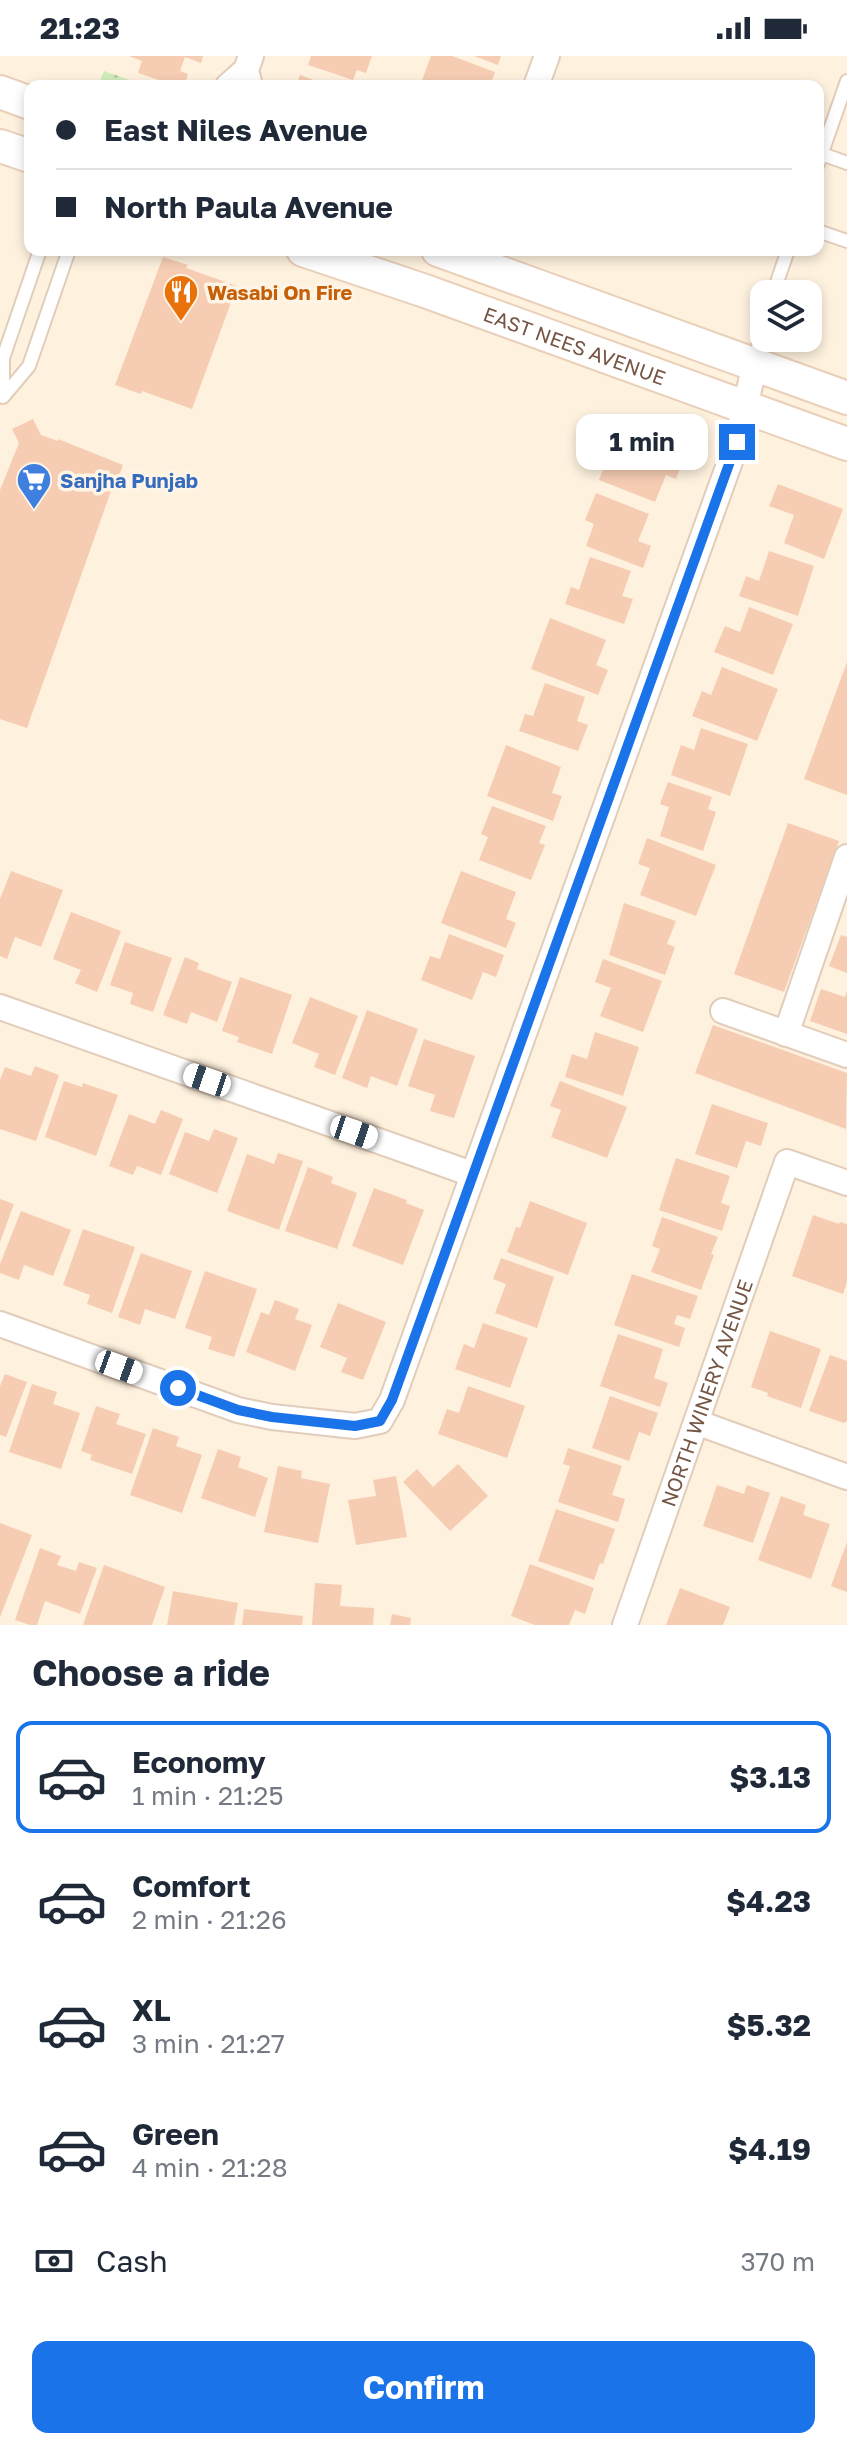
<!DOCTYPE html>
<meta charset="utf-8">
<style>
:root{--surface:#fff;--page:#f2f2f3;--text:#1f2937;--muted:#747a83;--line:#e0e1e3;--accent:#1a73e8}
body{margin:0;font-family:"Golos Text",sans-serif;background:var(--page);color:var(--text);height:100vh;display:flex;flex-direction:column;font-size:30px;white-space:nowrap}
*{box-sizing:border-box;margin:0}
p{font-size:26px;color:var(--muted)}
.icon{flex:none;width:44px;height:44px;fill:none;stroke:currentColor;stroke-width:2;stroke-linecap:round;stroke-linejoin:round}
.map{position:relative;height:1569px;overflow:hidden}
.sheet{display:flex;flex-direction:column;background:var(--surface);flex:1}
.sheet>*{flex:none}
.top-card{position:absolute;left:24px;top:24px;width:800px;height:176px;border-radius:16px;box-shadow:0 4px 12px #0003;display:grid;align-content:center;height:176px;padding:0 32px;background:var(--surface)}
.fabs{position:absolute;left:750px;top:224px;display:grid;gap:16px}
.fabs a{display:grid;place-items:center;width:72px;height:72px;border-radius:16px;background:var(--surface);box-shadow:0 4px 12px #0003;font-size:40px}
.end{position:absolute;width:36px;height:36px;margin:-18px;border:10px solid #1a73e8;background:#fff;box-shadow:0 0 0 4px #fff}
.from{border-radius:50%}
.bubble{position:absolute;height:56px;border-radius:16px;background:var(--surface);box-shadow:0 4px 12px #0003;font-size:26px;font-weight:700;line-height:56px;text-align:center}
.car{position:absolute;width:24px;height:48px;margin:-24px -12px;border-radius:10px;box-shadow:0 0 6px 2px #0007;background:linear-gradient(#fff 24%,#345 0 40%,#fff 0 76%,#345 0 86%,#fff 0)}
.top-card b{display:flex;align-items:center;gap:28px;height:76px;font-size:30px}
.top-card b+b{border-top:2px solid var(--line)}
.top-card i{width:20px;height:20px;background:var(--text)}
ul{padding:0;list-style:none}
li{display:flex;align-items:center;gap:24px;height:112px;margin:0 16px 12px;padding:0 16px;border:4px solid transparent;border-radius:16px}
li div{flex:1}
li b{display:block;font-size:30px}
li em{font-style:normal;font-weight:700}
li.current{border-color:var(--accent)}
li>.icon{width:72px;height:72px;stroke-width:1.5}
h2{padding:0 32px;font-size:36px;line-height:96px}
.pay{display:flex;align-items:center;gap:20px;height:88px;padding:0 32px;font-size:30px}
.pay p{margin-inline-start:auto}
.action{display:flex;gap:16px;margin-top:auto;padding:16px 32px}
.action a{flex:1;height:92px;border-radius:16px;background:var(--accent);color:#fff;font-size:32px;font-weight:700;line-height:92px;text-align:center}
.status{display:flex;justify-content:space-between;align-items:center;height:56px;padding:0 40px;background:var(--surface);direction:ltr}
.status svg{height:22px;fill:currentColor}
.map>svg:first-child{display:block}
</style>
<div class="status"><b>21:23</b><svg viewBox="0 0 49 12"><path d="M0 12V9h3v3zM5 12V6h3v6zM10 12V3h3v9zM15 12V0h3v12zM26 1h20v11H26zM47 4h2v5h-2z"/></svg></div>
<div class="map">
<svg width="847" height="1569" viewBox="0 0 847 1569">
<defs>
<pattern id="grass-dots" width="8" height="8" patternUnits="userSpaceOnUse" patternTransform="scale(2)"><rect width="8" height="8" fill="#d0ecbc"/><path d="M2 2h.1M6 6h.1" fill="none" stroke="#adc29a" stroke-width="1.8" stroke-linecap="round"/></pattern>
</defs>
<rect width="100%" height="100%" fill="#fef1de"/>
<polygon fill="url(#grass-dots)" points="104,15 146,30 98,30"/>
<g fill="#f6cdb3">
<polygon points="129,0 203,0 201,7 185,1 180,15 188,18 184,30 177,30 138,17 142,5"/>
<polygon points="311,0 372,0 366,17 357,14 353,24 308,9"/>
<polygon points="431,0 452,0 495,16 490,30 420,30"/>
<polygon points="474,0 501,0 498,9"/>
<polygon points="300,19 330,30 296,30"/>
<polygon points="163,201 188,209 186,212 237,230 192,353 142,335 141,338 115,329"/>
<polygon points="33,363 41,379 58,385 58,383 123,409 113,436 111,435 27,672 0,663 0,434 19,387 12,373"/>
<polygon points="619,372 685,398 676,423 666,419 655,446 599,424"/>
<polygon points="778,428 843,453 824,503 784,487 794,459 769,450"/>
<polygon points="596,437 649,458 638,485 651,490 643,512 586,490 594,468 585,464"/>
<polygon points="769,495 814,510 798,560 739,540 746,520 759,525"/>
<polygon points="590,501 631,515 622,540 633,543 624,568 565,548 571,531 579,534"/>
<polygon points="749,551 793,568 773,619 714,596 725,570 740,576"/>
<polygon points="550,562 606,584 596,609 608,614 598,639 531,613"/>
<polygon points="847,606 847,739 804,723"/>
<polygon points="722,611 778,633 757,685 692,660 702,635 711,639"/>
<polygon points="545,627 585,641 577,665 588,669 578,695 519,675 525,658 533,660"/>
<polygon points="701,672 748,688 730,740 671,719 681,689 694,694"/>
<polygon points="506,689 561,711 552,737 562,740 553,765 487,740"/>
<polygon points="668,726 712,741 708,753 716,756 703,795 660,780 669,751 660,748"/>
<polygon points="492,750 546,770 539,787 545,789 531,824 479,804 488,781 481,778"/>
<polygon points="788,767 839,785 784,936 734,918"/>
<polygon points="647,782 716,809 696,860 640,839 650,812 638,808"/>
<polygon points="11,815 63,834 41,891 15,881 7,903 0,900 0,843"/>
<polygon points="461,815 516,836 506,863 516,867 506,892 441,867"/>
<polygon points="624,847 676,865 667,888 675,891 665,919 609,899"/>
<polygon points="71,856 121,875 97,936 75,927 81,914 53,903"/>
<polygon points="449,878 504,899 496,921 483,916 472,944 421,924 430,900 440,903"/>
<polygon points="841,879 847,881 847,917 829,910"/>
<polygon points="125,886 172,902 153,956 130,948 133,937 110,929"/>
<polygon points="185,901 199,907 197,913 232,926 217,966 191,956 187,968 163,959"/>
<polygon points="603,903 662,925 643,976 600,960 611,932 595,926"/>
<polygon points="240,921 292,939 272,998 237,986 239,981 222,975"/>
<polygon points="821,933 845,941 847,935 847,978 810,965"/>
<polygon points="310,941 358,960 335,1019 314,1011 319,998 292,987"/>
<polygon points="367,954 418,973 397,1030 371,1020 367,1032 342,1022"/>
<polygon points="713,969 847,1017 846,1073 695,1017"/>
<polygon points="595,976 639,991 623,1040 565,1021 572,998 587,1003"/>
<polygon points="424,983 475,1000 454,1062 430,1055 435,1039 408,1030"/>
<polygon points="35,1010 59,1019 36,1085 0,1073 0,1024 5,1011 31,1020"/>
<polygon points="64,1025 82,1031 83,1027 118,1039 96,1100 45,1081"/>
<polygon points="560,1025 627,1051 607,1102 551,1081 561,1054 550,1050"/>
<polygon points="712,1048 768,1067 761,1090 746,1085 737,1112 695,1098"/>
<polygon points="161,1054 183,1063 161,1119 137,1110 133,1119 109,1110 129,1058 155,1068"/>
<polygon points="214,1073 238,1082 217,1137 169,1118 185,1076 209,1085"/>
<polygon points="278,1097 303,1105 279,1174 227,1155 247,1098 274,1108"/>
<polygon points="676,1102 730,1120 721,1147 730,1150 722,1175 659,1154"/>
<polygon points="308,1111 333,1121 331,1127 357,1137 337,1193 285,1175"/>
<polygon points="374,1132 407,1144 406,1147 424,1154 403,1209 352,1190"/>
<polygon points="0,1143 14,1148 0,1186"/>
<polygon points="530,1145 587,1167 568,1219 507,1196 516,1171 520,1172"/>
<polygon points="21,1155 71,1174 53,1220 24,1209 19,1224 0,1217 0,1208"/>
<polygon points="813,1159 839,1168 840,1166 847,1168 847,1226 843,1238 792,1220"/>
<polygon points="662,1161 718,1181 711,1198 714,1199 701,1234 651,1216 660,1193 652,1190"/>
<polygon points="83,1173 135,1191 112,1257 87,1248 90,1239 63,1229"/>
<polygon points="141,1197 192,1215 175,1263 145,1253 140,1269 118,1261"/>
<polygon points="501,1202 554,1221 537,1272 495,1257 506,1228 493,1223"/>
<polygon points="205,1215 257,1233 234,1301 208,1293 212,1281 185,1272"/>
<polygon points="632,1218 698,1240 690,1263 677,1259 674,1268 685,1272 679,1291 614,1269"/>
<polygon points="275,1244 299,1253 295,1263 312,1269 295,1315 246,1296 261,1256 269,1259"/>
<polygon points="338,1247 386,1266 363,1324 341,1316 347,1302 320,1291"/>
<polygon points="483,1267 528,1282 510,1332 455,1313 464,1288 474,1292"/>
<polygon points="770,1275 821,1293 801,1352 767,1340 768,1337 751,1331"/>
<polygon points="618,1278 663,1293 654,1322 668,1327 660,1351 600,1330"/>
<polygon points="830,1299 847,1305 847,1365 844,1367 809,1355"/>
<polygon points="5,1318 27,1326 6,1381 0,1379 0,1330"/>
<polygon points="32,1328 57,1336 53,1348 80,1357 61,1413 9,1396"/>
<polygon points="468,1330 525,1350 507,1402 438,1378 447,1353 459,1357"/>
<polygon points="610,1340 658,1357 650,1380 639,1376 629,1405 592,1392"/>
<polygon points="96,1350 120,1358 116,1368 146,1378 132,1418 90,1404 92,1399 81,1395"/>
<polygon points="153,1372 179,1381 176,1390 202,1399 182,1457 130,1439"/>
<polygon points="568,1392 622,1410 612,1439 625,1443 618,1466 558,1446 570,1410 563,1408"/>
<polygon points="218,1393 241,1401 238,1411 268,1422 255,1461 201,1442"/>
<polygon points="458,1408 488,1440 450,1475 403,1426 417,1413 433,1431"/>
<polygon points="278,1410 302,1415 301,1422 330,1428 318,1487 264,1476"/>
<polygon points="396,1420 407,1481 356,1489 348,1444 376,1440 373,1424"/>
<polygon points="717,1429 744,1438 747,1429 770,1437 753,1487 703,1470"/>
<polygon points="781,1440 806,1449 803,1459 830,1468 811,1523 758,1504"/>
<polygon points="556,1453 615,1473 603,1508 600,1507 594,1524 538,1505"/>
<polygon points="0,1467 32,1479 0,1561"/>
<polygon points="847,1486 847,1536 831,1530"/>
<polygon points="40,1492 61,1500 57,1509 76,1515 79,1506 97,1512 80,1558 45,1545 37,1569 30,1569 15,1564"/>
<polygon points="530,1508 594,1532 585,1558 575,1554 569,1569 535,1569 511,1560"/>
<polygon points="104,1509 165,1531 152,1569 83,1569"/>
<polygon points="315,1527 342,1529 340,1550 374,1552 373,1569 312,1569"/>
<polygon points="680,1532 730,1551 723,1569 666,1569"/>
<polygon points="173,1535 238,1547 234,1569 167,1569"/>
<polygon points="244,1553 303,1560 302,1569 242,1569"/>
<polygon points="392,1558 411,1562 410,1569 390,1569"/>
</g>
<g fill="none" stroke-linecap="round" stroke-linejoin="round">
<defs>
<g id="service">
<polyline points="822,98 847,107"/>
<polyline points="818,108 847,25"/>
<polyline points="818,175 847,185"/>
<polyline points="40,194 3,302 3,341 29,310 69,194"/>
<polyline points="773,238 788,194"/>
<polyline points="755,305 764,263"/>
</g>
<g id="minor">
<polyline points="228,30 246,14"/>
<polyline points="250,30 246,14 251,0"/>
<polyline points="536,30 547,0"/>
<polyline points="0,951 472,1118"/>
<polyline points="723,955 847,999"/>
<polyline points="786,978 847,801"/>
<polyline points="0,1268 238,1354 272,1361 355,1370 380,1365 392,1344 737,386 755,308"/>
<polyline points="696,1366 847,1421"/>
<path id="s1" d="M625,1569l162,-463 60,21"/>
</g>
<g id="secondary">
<polyline points="0,36 30,47"/>
<polyline points="0,90 30,100"/>
<path id="s2" d="M303,194l122,41 422,153"/>
<polyline points="438,194 847,342"/>
</g>
</defs>
<use href="#service" stroke="#e2cdba" stroke-width="16"/>
<use href="#minor" stroke="#e2cdba" stroke-width="28"/>
<use href="#secondary" stroke="#eacfb9" stroke-width="36"/>
<use href="#service" stroke="#fff" stroke-width="12"/>
<use href="#minor" stroke="#fff" stroke-width="24"/>
<use href="#secondary" stroke="#fff" stroke-width="32"/>
</g>
<g fill="none" stroke-linecap="round" stroke-linejoin="round">
<polyline stroke="#1a73e8" stroke-width="10" points="178,1332 238,1354 272,1361 355,1370 380,1365 392,1344 737,386"/>
</g>
<defs>
<symbol id="restaurant-pin" viewBox="-11 -11 22 30"><path d="M0 17L-7.5 6A9.5 9.5 0 1 1 7.5 6Z" fill="#e8710a" stroke="#fff5e6"/><path d="M-5-6h1v4h1v-4h1v4h1v-4h1v5L-1.5 .5V6h-2V.5L-5-1ZM5-6V6H3V1.5H1.5Q1.5-4 5-6Z" fill="#fff"/></symbol>
<symbol id="supermarket-pin" viewBox="-11 -11 22 30"><path d="M0 17L-7.5 6A9.5 9.5 0 1 1 7.5 6Z" fill="#3f7fe0" stroke="#fff5e6"/><path d="M-6-5.5h2.5l.6 2H6L4.5 2H-2.5L-4.4-4H-6ZM-1.5 3.2a1.3 1.3 0 1 0 .1 0ZM3 3.2a1.3 1.3 0 1 0 .1 0Z" fill="#fff"/></symbol>
</defs>
<g fill-rule="evenodd">
<use href="#restaurant-pin" x="161" y="216" width="40" height="54"/>
<use href="#supermarket-pin" x="14" y="404" width="40" height="54"/>
</g>
<g text-anchor="middle" dominant-baseline="central" stroke-width="7" stroke-linejoin="round" paint-order="stroke">
<g font-size="20" font-weight="bold" fill="#c56008" stroke="#fff5e6" text-anchor="start">
<text x="207" y="236">Wasabi On Fire</text>
</g>
<g font-size="20" fill="#765544" stroke="#fff5e6">
<text stroke="none"><textPath href="#s2" startOffset="288">EAST NEES AVENUE</textPath></text>
<text stroke="none"><textPath href="#s1" startOffset="246">NORTH WINERY AVENUE</textPath></text>
</g>
<g font-size="20" font-weight="bold" fill="#366cbe" stroke="#fff5e6" text-anchor="start">
<text x="60" y="424">Sanjha Punjab</text>
</g>
</g>
</svg>
<div class="fabs">
<a><svg class="icon" aria-label="layers" viewBox="0 0 24 24"><path d="M12 4l9 5-9 5-9-5zM3 14l9 5 9-5"/></svg></a>
</div>
<i class="end from" style="left:178px;top:1332px"></i>
<i class="end" style="left:737px;top:386px"></i>
<div class="bubble" style="left:576px;top:358px;width:132px">1 min</div>
<i class="car" style="left:207px;top:1024px;rotate:289deg"></i>
<i class="car" style="left:354px;top:1076px;rotate:109deg"></i>
<i class="car" style="left:119px;top:1311px;rotate:110deg"></i>
<div class="top-card">
<b><i class="from"></i>East Niles Avenue</b>
<b><i></i>North Paula Avenue</b>
</div>
</div>
<section class="sheet">
<h2>Choose a ride</h2>
<ul>
<li class="current"><svg class="icon" aria-label="car" viewBox="0 0 24 24"><path d="M5 17H2v-5l4-1 3-4h7l3 4 3 1v5h-3M9 17h6M6 11h13"/><circle cx="7" cy="17" r="2"/><circle cx="17" cy="17" r="2"/></svg><div><b>Economy</b><p>1 min · 21:25</p></div><em>$3.13</em></li>
<li><svg class="icon" aria-label="car" viewBox="0 0 24 24"><path d="M5 17H2v-5l4-1 3-4h7l3 4 3 1v5h-3M9 17h6M6 11h13"/><circle cx="7" cy="17" r="2"/><circle cx="17" cy="17" r="2"/></svg><div><b>Comfort</b><p>2 min · 21:26</p></div><em>$4.23</em></li>
<li><svg class="icon" aria-label="car" viewBox="0 0 24 24"><path d="M5 17H2v-5l4-1 3-4h7l3 4 3 1v5h-3M9 17h6M6 11h13"/><circle cx="7" cy="17" r="2"/><circle cx="17" cy="17" r="2"/></svg><div><b>XL</b><p>3 min · 21:27</p></div><em>$5.32</em></li>
<li><svg class="icon" aria-label="car" viewBox="0 0 24 24"><path d="M5 17H2v-5l4-1 3-4h7l3 4 3 1v5h-3M9 17h6M6 11h13"/><circle cx="7" cy="17" r="2"/><circle cx="17" cy="17" r="2"/></svg><div><b>Green</b><p>4 min · 21:28</p></div><em>$4.19</em></li>
</ul>
<div class="pay"><svg class="icon" aria-label="cash" viewBox="0 0 24 24"><path d="M3 7h18v10H3z"/><circle cx="12" cy="12" r="2"/></svg>Cash<p>370 m</p></div>
<div class="action"><a>Confirm</a></div>
</section>
